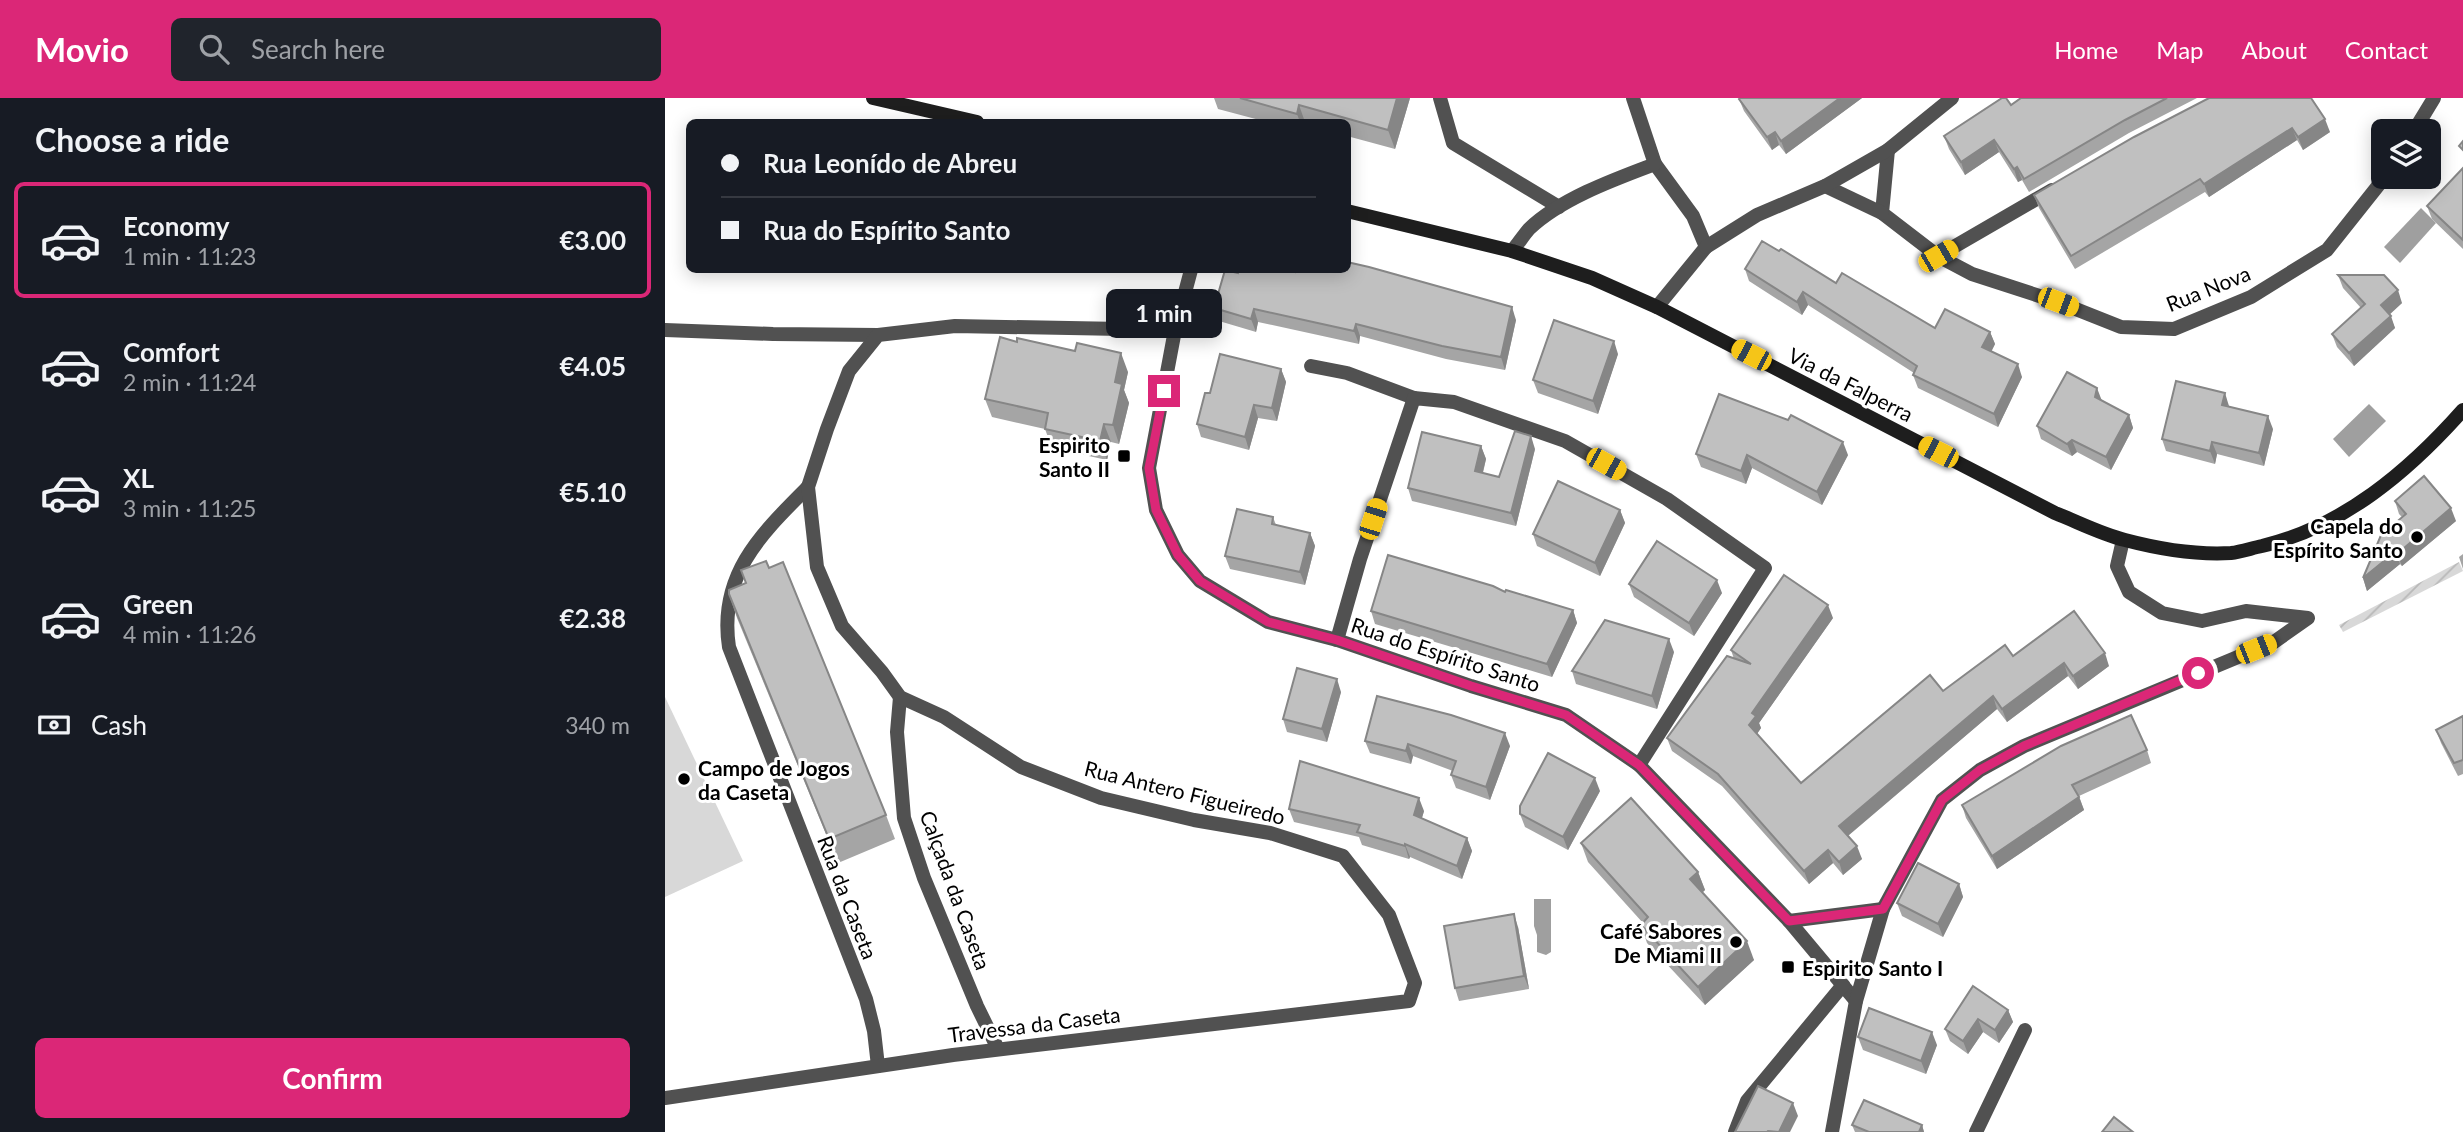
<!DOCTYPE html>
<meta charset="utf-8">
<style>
:root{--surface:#171b24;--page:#20242c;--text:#f1f3f6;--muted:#9ea1a6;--line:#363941;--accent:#db2777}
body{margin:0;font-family:Lato,sans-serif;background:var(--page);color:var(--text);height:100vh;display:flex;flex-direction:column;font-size:26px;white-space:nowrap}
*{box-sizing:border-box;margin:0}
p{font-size:23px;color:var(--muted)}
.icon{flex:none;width:38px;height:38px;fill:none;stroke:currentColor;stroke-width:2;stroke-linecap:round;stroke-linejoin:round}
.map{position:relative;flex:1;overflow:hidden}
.side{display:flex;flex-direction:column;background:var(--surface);width:665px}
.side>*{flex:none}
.banner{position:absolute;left:21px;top:21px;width:665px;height:154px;border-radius:10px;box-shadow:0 4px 18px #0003;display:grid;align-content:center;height:154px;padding:0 35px;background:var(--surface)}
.buttons{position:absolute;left:1706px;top:21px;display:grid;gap:14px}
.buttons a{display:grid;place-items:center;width:70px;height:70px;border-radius:10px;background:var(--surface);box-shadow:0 4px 18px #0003;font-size:35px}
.end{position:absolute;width:32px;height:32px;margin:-16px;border:9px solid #db2777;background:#fff;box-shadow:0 0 0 4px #fff}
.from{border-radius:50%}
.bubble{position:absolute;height:49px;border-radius:10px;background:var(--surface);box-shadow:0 4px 18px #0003;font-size:23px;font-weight:700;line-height:49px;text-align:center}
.car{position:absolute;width:21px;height:42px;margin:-21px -10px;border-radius:9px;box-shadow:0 0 5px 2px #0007;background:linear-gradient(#f5c518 24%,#345 0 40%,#f5c518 0 76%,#345 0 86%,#f5c518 0)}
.banner b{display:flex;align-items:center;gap:24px;height:66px;font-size:26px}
.banner b+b{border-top:2px solid var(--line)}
.banner i{width:18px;height:18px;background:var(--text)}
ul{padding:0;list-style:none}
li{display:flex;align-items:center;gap:21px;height:116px;margin:0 14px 10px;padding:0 21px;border:4px solid transparent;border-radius:10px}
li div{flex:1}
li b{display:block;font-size:26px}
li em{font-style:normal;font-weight:700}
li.on{border-color:var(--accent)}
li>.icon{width:63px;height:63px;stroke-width:1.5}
h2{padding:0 35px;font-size:32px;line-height:84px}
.pay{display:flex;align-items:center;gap:18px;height:77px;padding:0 35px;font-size:26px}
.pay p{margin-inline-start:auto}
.action{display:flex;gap:14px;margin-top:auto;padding:14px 35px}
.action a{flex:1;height:80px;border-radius:10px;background:var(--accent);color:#fff;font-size:28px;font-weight:700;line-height:80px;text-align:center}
header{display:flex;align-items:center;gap:42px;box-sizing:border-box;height:98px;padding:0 35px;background:var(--accent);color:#fff}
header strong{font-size:33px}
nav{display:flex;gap:38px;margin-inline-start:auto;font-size:24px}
.search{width:490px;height:63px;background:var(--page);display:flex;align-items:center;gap:18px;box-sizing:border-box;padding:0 24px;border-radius:10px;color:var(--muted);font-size:26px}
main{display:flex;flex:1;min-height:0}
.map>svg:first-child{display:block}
</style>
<header>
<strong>Movio</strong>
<div class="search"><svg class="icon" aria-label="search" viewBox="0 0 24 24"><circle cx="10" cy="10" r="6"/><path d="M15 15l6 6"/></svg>Search here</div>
<nav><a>Home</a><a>Map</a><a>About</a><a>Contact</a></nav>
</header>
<main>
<section class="side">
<h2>Choose a ride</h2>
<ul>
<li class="on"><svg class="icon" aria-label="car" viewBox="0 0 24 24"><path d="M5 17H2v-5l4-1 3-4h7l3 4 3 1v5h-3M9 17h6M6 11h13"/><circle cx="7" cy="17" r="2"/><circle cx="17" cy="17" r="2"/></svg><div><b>Economy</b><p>1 min · 11:23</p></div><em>€3.00</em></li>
<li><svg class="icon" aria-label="car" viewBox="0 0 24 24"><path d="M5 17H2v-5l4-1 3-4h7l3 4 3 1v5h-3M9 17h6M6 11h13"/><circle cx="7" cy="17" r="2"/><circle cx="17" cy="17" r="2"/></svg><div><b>Comfort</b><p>2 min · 11:24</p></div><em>€4.05</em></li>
<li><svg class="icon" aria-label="car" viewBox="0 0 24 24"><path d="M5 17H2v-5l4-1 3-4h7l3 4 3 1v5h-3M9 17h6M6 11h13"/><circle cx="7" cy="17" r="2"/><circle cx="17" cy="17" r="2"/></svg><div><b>XL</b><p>3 min · 11:25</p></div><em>€5.10</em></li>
<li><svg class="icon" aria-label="car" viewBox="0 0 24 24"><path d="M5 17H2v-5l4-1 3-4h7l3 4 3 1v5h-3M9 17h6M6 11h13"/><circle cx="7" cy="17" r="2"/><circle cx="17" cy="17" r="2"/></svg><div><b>Green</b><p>4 min · 11:26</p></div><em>€2.38</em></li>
</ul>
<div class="pay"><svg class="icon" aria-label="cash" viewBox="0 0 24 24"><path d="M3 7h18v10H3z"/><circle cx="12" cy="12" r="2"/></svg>Cash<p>340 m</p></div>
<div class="action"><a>Confirm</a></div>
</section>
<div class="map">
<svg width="1798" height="1034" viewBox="0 0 1798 1034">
<defs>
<pattern id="garden-furrows" width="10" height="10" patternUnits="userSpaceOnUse" patternTransform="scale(1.75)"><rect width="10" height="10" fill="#d8d8d8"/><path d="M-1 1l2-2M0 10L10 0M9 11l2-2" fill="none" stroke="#b8b8b8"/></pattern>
</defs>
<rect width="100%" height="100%" fill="#fff"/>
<polygon fill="url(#garden-furrows)" points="1794,464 1798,473 1678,534 1674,527"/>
<polygon fill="#d8d8d8" points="0,599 78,763 0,799"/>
<g fill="#9f9f9f">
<polygon points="1756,110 1771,125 1735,165 1719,149"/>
<polygon points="1704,306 1721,323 1684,359 1668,341"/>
<polygon points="869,801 886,801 886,854 881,857 872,854 872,837 869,828"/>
</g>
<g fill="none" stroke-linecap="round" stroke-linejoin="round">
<g stroke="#515151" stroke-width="14">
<polyline points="775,0 788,45 894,109"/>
<polyline points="1749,33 1769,0"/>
<polyline points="1223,52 1217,115 1273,158 1307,176 1393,204 1456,229 1509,231 1586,199 1662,152 1720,79"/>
<polyline points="990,66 1028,118 1041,149 992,209"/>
<polyline points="1160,88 1217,115"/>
<polyline points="1041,149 1092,117 1160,88 1223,52 1287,0"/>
<path d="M847,153c6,-7 11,-15 17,-22 31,-30 86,-50 126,-65l-22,-66"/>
<polyline points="1273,158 1387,92"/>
<polyline points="526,172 510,232 484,370 491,412 513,457 535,483 603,524 672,542 806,588 901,617 974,667 1124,823 1191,903"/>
<polyline points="0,232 108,236 213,237"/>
<polyline points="646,268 682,275 749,300"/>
<path d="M143,389c-47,47 -90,88 -79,160l137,352 8,32 4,35"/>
<polyline points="672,542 695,461 749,300 789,304 900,343 1002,401 1100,470 974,667"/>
<polyline points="235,599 232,634 239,720 259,780 312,908 333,951"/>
<polyline points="1124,823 1218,811"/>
<polyline points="0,1000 288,957 744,903 750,885 724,817 678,758 605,735 529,722 436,700 356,669 279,619 235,599 217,574 177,528 152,469 143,389 162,331 184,273 213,237 290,228 510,232"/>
<polyline points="1070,1034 1082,1003 1178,887"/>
<polyline points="1167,1034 1191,903 1218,811 1277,702 1315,672 1359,648 1609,544 1643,520 1581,513 1537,523 1497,515 1464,494 1452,468 1458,442"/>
<polyline points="1311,1034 1360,932"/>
</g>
<g stroke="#1e1e1e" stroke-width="14">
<polyline points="208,0 312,24"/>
<path d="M682,113l165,40 80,27 65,29 398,206c23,9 46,21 70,27 34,9 71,15 106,13 10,-1 21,-5 31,-7 81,-19 147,-75 201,-136"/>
</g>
</g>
<g fill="#a5a5a5">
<polygon points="549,0 745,0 730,51 682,38 682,24 602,24 553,11"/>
<polygon points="1075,0 1197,0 1121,56 1114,47 1107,52 1079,13 1074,1"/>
<polygon points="1356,0 1532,0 1464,35 1364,94 1357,82 1353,84 1334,54 1300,77 1284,51 1279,38 1346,7"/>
<polygon points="1544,0 1665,34 1638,52 1632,42 1544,99 1540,94 1410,171 1374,110 1369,97"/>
<polygon points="1798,70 1798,151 1767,121 1762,108"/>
<polygon points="1114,153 1171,185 1270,230 1325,234 1330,246 1326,254 1357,279 1333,329 1253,290 1248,277 1249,275 1143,207 1137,217 1084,183 1080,171"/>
<polygon points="573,175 851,222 840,272 781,261 695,238 694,246 593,224 591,234 554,223 549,210"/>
<polygon points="1673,177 1737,205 1724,216 1730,230 1689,268 1672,249 1667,236 1696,210 1678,190"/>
<polygon points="352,244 463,274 459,292 464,305 454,346 446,344 442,362 387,350 380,331 327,319 320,301"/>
<polygon points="953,256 933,316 873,295 868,282"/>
<polygon points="616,271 621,284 612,323 593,320 584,352 536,339 532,326 545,295"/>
<polygon points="1437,303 1464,317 1468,330 1446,372 1412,354 1407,358 1376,341 1372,328"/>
<polygon points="1608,331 1599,368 1552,356 1550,366 1501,353 1497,341"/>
<polygon points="816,348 821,361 818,375 834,379 870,351 851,428 747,403 743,390"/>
<polygon points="1031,356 1183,357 1157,407 1087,370 1081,386 1036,369"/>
<polygon points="1730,403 1791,423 1737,468 1735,466 1702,493 1698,480 1737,419 1734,416"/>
<polygon points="955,412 960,425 935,478 872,448 868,436"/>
<polygon points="608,419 611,427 645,435 650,448 640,487 565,471 560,458"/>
<polygon points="1798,456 1798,471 1794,459"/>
<polygon points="964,486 1057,495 1029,538 969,499"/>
<polygon points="64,496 221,717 230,741 173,765 72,520"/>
<polygon points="908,512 912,525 887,579 710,526 706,513"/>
<polygon points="1168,520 1094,625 1096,630 1092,636 1136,685 1278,593 1348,558 1444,568 1413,591 1403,578 1342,624 1332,611 1183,738 1197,761 1178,777 1168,765 1144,786 1057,688 1007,653 1002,640 1069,561 1066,552"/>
<polygon points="1009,554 992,611 911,586 907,573"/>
<polygon points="676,594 662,644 622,634 618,621"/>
<polygon points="1798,618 1798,676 1793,678 1776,645 1771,632"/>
<polygon points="700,643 845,648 825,702 791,690 786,677 788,673 748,658 746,666 705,655"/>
<polygon points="1482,652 1486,665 1414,698 1419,712 1332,771 1301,720 1297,707"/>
<polygon points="935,693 903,752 860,729 855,716"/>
<polygon points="624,711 759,713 757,720 802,740 807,753 797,781 745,759 744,761 697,747 694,739 629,724"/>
<polygon points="916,745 1033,774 1040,792 1037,795 1089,862 1040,907 982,845 976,827 978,825 923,764"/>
<polygon points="1294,786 1298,799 1278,839 1237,818 1232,805"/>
<polygon points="853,829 864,891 794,903 790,890"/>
<polygon points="1343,912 1348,924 1334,945 1318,934 1303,956 1285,943 1280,931"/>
<polygon points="1193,939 1272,947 1261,976 1198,952"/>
<polygon points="1187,1027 1257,1027 1259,1034 1190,1034"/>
</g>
<g fill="#868686">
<polygon points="732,0 745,0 730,51 723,32"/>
<polygon points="1175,0 1197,0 1121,56 1116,43"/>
<polygon points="634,7 640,24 635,24 632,16"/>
<polygon points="1660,21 1665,34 1638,52 1633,39"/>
<polygon points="1627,30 1632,42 1544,99 1539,86"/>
<polygon points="1110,34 1114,47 1107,52 1102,39"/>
<polygon points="1329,42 1334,54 1300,77 1296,64"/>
<polygon points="1352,69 1357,82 1353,84 1349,71"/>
<polygon points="1733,192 1737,205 1721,220 1716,207"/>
<polygon points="1138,194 1143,207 1137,217 1132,204"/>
<polygon points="847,209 851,222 840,272 836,259"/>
<polygon points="589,211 593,224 591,234 586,221"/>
<polygon points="1726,218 1730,230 1689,268 1684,255"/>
<polygon points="691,226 695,238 694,246 689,233"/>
<polygon points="1325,234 1330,246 1322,262 1317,249"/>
<polygon points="949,243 953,256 933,316 928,303"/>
<polygon points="456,255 463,274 459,292 464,305 454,346 448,327 450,284"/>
<polygon points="1353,266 1357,279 1333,329 1329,316"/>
<polygon points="616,271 621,284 612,323 607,310"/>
<polygon points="1432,290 1437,303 1430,299"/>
<polygon points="1560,295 1564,308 1557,307"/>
<polygon points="589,307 593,320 584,352 580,339"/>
<polygon points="1464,317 1468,330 1446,372 1441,359"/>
<polygon points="1603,318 1608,331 1599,368 1594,355"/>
<polygon points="439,326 446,344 442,362 435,343"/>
<polygon points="866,338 870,351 851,428 846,415"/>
<polygon points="1407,342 1412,354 1407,358 1402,346"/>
<polygon points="1178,344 1183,357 1157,407 1152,394"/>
<polygon points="1547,344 1552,356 1550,366 1545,353"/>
<polygon points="816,348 821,361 815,385 810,373"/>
<polygon points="1082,357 1087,370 1081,386 1076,373"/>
<polygon points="1786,410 1791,423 1737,468 1732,456"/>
<polygon points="955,412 960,425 935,478 930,465"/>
<polygon points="645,435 650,448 640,487 635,474"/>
<polygon points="1730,454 1735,466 1702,493 1698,480"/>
<polygon points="1052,482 1057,495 1029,538 1024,525"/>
<polygon points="1163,507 1168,520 1094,625 1096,630 1089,640 1084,627 1087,615"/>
<polygon points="908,512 912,525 887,579 882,566"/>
<polygon points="1004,541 1009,554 992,611 987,598"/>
<polygon points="1440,555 1444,568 1413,591 1408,578"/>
<polygon points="1399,565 1403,578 1342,624 1337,611"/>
<polygon points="672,581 676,594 662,644 657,631"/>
<polygon points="1328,598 1332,611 1179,741 1174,728"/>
<polygon points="840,635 845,648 825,702 821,689"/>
<polygon points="743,646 748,658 746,666 741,653"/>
<polygon points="930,680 935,693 903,752 898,739"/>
<polygon points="1414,699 1419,712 1332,771 1327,758"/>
<polygon points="754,700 759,713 754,729 749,717"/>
<polygon points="802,740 807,753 797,781 792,768"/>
<polygon points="740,746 745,759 744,761 740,748"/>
<polygon points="1192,748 1197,761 1178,777 1174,764"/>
<polygon points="1163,752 1168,765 1144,786 1139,773"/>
<polygon points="1033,774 1040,792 1031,800 1025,781"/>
<polygon points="1294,786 1298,799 1278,839 1273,826"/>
<polygon points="849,816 853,829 864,891 859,878"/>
<polygon points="1082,843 1089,862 1040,907 1033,889"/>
<polygon points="1343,912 1348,924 1334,945 1330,932"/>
<polygon points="1313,921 1318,934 1303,956 1298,943"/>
<polygon points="1267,934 1272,947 1261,976 1256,963"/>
<polygon points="1128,1005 1133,1018 1125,1034 1114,1034"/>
<polygon points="1257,1027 1259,1034 1254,1034"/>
</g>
<g fill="#c0c0c0" stroke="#868686" stroke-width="2">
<polygon points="575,0 732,0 723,32 634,7 632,16"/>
<polygon points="1075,0 1175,0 1116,43 1110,34 1102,39 1074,1"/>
<polygon points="1337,0 1341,0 1346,7 1356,0 1502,0 1460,22 1359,81 1352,69 1349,71 1329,42 1296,64 1279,38"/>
<polygon points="1544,0 1646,0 1660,21 1633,39 1627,30 1539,86 1535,81 1406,158 1369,97 1469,39"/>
<polygon points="1798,43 1798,52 1794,48"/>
<polygon points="1798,70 1798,142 1762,108"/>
<polygon points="1097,143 1114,153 1116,151 1171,185 1177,175 1270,230 1280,211 1325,234 1317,249 1353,266 1329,316 1248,277 1252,268 1138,194 1132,204 1080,171"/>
<polygon points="682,164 704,169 847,209 836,259 777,248 691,226 689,233 589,211 586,221 549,210 560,172 573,175 574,172 622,172 630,174 630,172 682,172"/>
<polygon points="1673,177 1719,177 1733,192 1716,207 1726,218 1684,255 1667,236 1700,206"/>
<polygon points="889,222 949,243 928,303 868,282"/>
<polygon points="335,239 352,244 352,240 410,253 412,245 456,255 450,284 457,286 448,327 439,326 435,343 380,331 383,315 320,301"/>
<polygon points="555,256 616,271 607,310 589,307 580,339 532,326 540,295 545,295"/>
<polygon points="1402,274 1432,290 1430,299 1464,317 1441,359 1407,342 1402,346 1372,328"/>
<polygon points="1511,283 1560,295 1557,307 1603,318 1594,355 1547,344 1545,353 1497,341"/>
<polygon points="1054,296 1123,322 1126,317 1178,344 1152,394 1082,357 1076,373 1031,356"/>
<polygon points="850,333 866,338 846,415 743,390 757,334 816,348 810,373 834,379"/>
<polygon points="1759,378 1786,410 1732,456 1730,454 1698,480 1716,437 1741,416 1730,403"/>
<polygon points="893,383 955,412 930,465 868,436"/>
<polygon points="572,411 608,419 607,426 645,435 635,474 560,458"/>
<polygon points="992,443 1052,482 1024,525 964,486"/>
<polygon points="723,457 828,488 840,494 841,492 908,512 882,566 706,513"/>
<polygon points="101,463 104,470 118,464 221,717 164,741 64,496 64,492 81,485 76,472"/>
<polygon points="1119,477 1163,507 1087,615 1091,618 1084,627 1136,685 1265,577 1278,593 1340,547 1348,558 1409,513 1440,555 1408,578 1399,565 1337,611 1328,598 1174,728 1192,748 1174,764 1163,752 1139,773 1053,676 1002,640 1062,558 1086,566 1066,552"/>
<polygon points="940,522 1004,541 987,598 907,573"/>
<polygon points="632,570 672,581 657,631 618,621"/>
<polygon points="712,598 786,617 840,635 821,689 786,677 791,663 743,646 741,653 700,643"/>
<polygon points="1466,617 1482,652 1407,687 1414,699 1327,758 1297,707 1396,648"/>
<polygon points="1798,618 1798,662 1789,665 1771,632"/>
<polygon points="883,655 930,680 898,739 855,716 855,708"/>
<polygon points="635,663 754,700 749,717 802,740 792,768 740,746 740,748 692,734 695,727 624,711"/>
<polygon points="966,700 1033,774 1025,781 1082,843 1033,889 976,827 983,819 916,745"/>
<polygon points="1253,765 1294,786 1273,826 1232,805"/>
<polygon points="849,816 859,878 790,890 779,828"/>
<polygon points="1308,888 1343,912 1330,932 1313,921 1298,943 1280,931"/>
<polygon points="1204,910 1267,934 1256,963 1193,939"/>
<polygon points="1093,988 1128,1005 1114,1034 1103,1033 1102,1034 1070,1034"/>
<polygon points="1199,1002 1257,1027 1254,1034 1204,1034 1187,1027"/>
<polygon points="1449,1019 1468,1034 1437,1034"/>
</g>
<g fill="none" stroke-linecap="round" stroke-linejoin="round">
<polyline stroke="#db2777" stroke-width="9" points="499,293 484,370 491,412 513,457 535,483 603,524 672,542 806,588 901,617 974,667 1124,823 1218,811 1277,702 1315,672 1359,648 1533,575"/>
</g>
<g fill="#000" stroke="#fff" stroke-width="2.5">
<rect x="452" y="351" width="14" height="14" rx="3.5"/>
<circle cx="1752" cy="439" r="7"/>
<circle cx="19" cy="681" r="7"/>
<circle cx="1071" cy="844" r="7"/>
<rect x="1116" y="862" width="14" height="14" rx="3.5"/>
</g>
<g text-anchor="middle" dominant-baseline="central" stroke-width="6" stroke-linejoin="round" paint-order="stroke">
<g font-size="21" fill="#000" stroke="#fff">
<text transform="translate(1543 190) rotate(-22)">Rua Nova</text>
<text transform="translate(1186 286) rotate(27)">Via da Falperra</text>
<text transform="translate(781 556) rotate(18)">Rua do Espírito Santo</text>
<text transform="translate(520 694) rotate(14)">Rua Antero Figueiredo</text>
<text transform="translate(291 792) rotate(70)">Calçada da Caseta</text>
<text transform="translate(183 799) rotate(69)">Rua da Caseta</text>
<text transform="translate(369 926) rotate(-7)">Travessa da Caseta</text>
</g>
<g font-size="21" font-weight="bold" fill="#000" stroke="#fff" text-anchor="end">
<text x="445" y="346">Espirito<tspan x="445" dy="24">Santo II</tspan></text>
<text x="1738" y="427">Capela do<tspan x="1738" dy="24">Espírito Santo</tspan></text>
<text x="33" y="669" text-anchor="start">Campo de Jogos<tspan x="33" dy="24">da Caseta</tspan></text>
<text x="1057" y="832">Café Sabores<tspan x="1057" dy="24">De Miami II</tspan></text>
<text x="1137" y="869" text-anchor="start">Espirito Santo I</text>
</g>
</g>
</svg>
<div class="buttons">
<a><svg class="icon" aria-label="layers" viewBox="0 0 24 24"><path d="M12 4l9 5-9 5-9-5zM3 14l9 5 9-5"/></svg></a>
</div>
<i class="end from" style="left:1533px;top:575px"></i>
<i class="end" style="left:499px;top:293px"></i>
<div class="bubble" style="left:441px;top:191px;width:116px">1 min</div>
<i class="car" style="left:1273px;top:158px;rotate:60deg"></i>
<i class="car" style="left:1393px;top:204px;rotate:111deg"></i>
<i class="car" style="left:1086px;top:257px;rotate:297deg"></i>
<i class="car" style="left:1273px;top:354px;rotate:297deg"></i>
<i class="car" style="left:941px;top:366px;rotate:119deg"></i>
<i class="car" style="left:708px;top:421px;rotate:18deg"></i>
<i class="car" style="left:1591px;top:551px;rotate:68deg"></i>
<div class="banner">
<b><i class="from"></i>Rua Leonído de Abreu</b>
<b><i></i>Rua do Espírito Santo</b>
</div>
</div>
</main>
